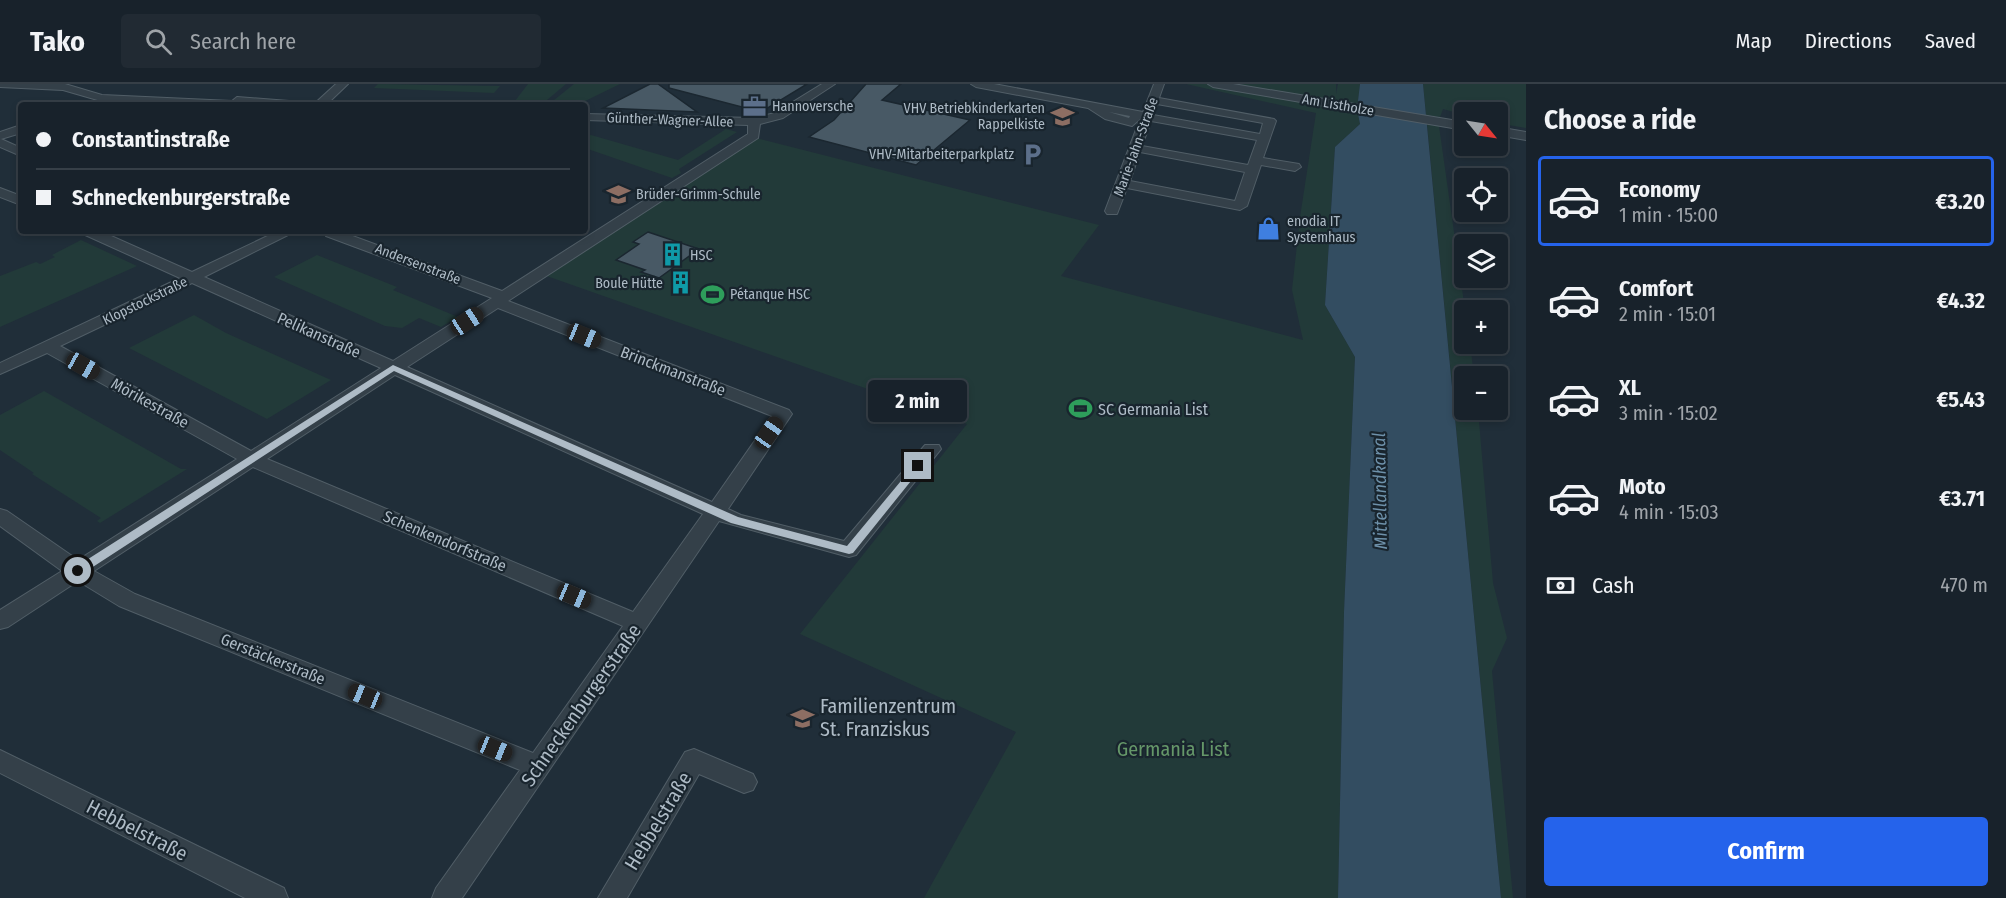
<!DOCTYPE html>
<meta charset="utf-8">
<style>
:root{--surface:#18222b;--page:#212a33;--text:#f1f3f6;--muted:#9fa4a9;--line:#363f47;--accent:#2563eb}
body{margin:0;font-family:"Fira Sans Condensed",sans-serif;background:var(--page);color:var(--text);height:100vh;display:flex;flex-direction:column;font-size:22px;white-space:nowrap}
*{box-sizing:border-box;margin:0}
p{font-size:20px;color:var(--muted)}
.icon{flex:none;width:33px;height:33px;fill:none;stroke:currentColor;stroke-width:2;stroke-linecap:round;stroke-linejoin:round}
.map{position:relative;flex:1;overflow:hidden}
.details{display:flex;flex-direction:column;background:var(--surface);width:480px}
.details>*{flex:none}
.top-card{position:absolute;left:18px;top:18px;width:570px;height:132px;border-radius:6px;box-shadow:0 3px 9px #0003,0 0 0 2px var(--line);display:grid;align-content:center;height:132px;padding:0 18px;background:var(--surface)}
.needle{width:39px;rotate:120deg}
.controls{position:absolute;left:1454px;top:18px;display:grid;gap:12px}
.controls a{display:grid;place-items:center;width:54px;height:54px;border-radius:6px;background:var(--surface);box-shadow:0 3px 9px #0003,0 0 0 2px var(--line);font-size:30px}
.end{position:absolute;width:27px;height:27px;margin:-14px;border:8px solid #aebbc6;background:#111;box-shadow:0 0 0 3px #111}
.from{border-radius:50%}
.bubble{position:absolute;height:42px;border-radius:6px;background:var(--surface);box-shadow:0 3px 9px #0003,0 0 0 2px var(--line);font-size:20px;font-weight:700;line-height:42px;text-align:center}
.car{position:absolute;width:18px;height:36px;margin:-18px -9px;border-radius:8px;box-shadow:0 0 4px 2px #0007;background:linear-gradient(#222 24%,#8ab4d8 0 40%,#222 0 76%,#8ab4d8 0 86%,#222 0)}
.top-card b{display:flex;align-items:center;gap:21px;height:57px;font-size:22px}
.top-card b+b{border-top:2px solid var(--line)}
.top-card i{width:15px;height:15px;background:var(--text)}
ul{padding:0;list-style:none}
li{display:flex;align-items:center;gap:18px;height:90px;margin:0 12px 9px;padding:0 6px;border:3px solid transparent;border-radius:6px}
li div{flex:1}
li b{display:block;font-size:22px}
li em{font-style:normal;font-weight:700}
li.selected{border-color:var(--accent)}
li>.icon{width:54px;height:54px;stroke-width:1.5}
h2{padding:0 18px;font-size:27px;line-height:72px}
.pay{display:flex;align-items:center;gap:15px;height:66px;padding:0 18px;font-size:22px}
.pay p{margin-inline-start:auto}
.primary-button{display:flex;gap:12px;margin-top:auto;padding:12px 18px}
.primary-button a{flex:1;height:69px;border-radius:6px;background:var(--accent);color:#fff;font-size:24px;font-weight:700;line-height:69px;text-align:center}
header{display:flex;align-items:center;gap:36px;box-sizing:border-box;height:84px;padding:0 30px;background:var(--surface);border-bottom:2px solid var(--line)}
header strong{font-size:28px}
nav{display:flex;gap:33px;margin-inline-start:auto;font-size:21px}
.search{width:420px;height:54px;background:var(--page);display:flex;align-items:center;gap:15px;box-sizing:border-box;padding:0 21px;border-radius:6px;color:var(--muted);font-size:22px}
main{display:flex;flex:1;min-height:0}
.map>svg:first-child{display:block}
</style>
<header>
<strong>Tako</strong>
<div class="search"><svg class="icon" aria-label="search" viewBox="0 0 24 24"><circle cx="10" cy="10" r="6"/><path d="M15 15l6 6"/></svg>Search here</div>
<nav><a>Map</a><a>Directions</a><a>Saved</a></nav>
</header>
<main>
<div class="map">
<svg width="1526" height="814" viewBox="0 0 1526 814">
<rect width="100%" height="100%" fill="#202e39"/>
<g fill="#223a39">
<polygon points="378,0 500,2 494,9 374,4"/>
<polygon points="528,0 566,0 541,21 522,21 525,17 515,17"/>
<polygon points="574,0 620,0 577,21 548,21"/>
<polygon points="1186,0 1336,0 1336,10 1338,0 1360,0 1357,25 1360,40 1335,63 1325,221 1355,273 1344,528 1338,814 924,814 1016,648 800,550 967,340 541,190 752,53 1099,141 1061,192 1303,256 1292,206 1300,133 1316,29"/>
<polygon points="1423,0 1526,0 1526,44 1497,39 1497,28 1464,28 1464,31 1443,25 1440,33 1426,31"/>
<polygon points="1427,40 1439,42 1465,226 1464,260 1470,260 1474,292 1464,292 1464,326 1478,326 1493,499 1507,554 1492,587 1513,814 1501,814"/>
<polygon points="726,45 737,48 679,85 681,89 672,94 585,64 585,52 591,51 678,76"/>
<polygon points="81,156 137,182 0,243 0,192 36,178 40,180 55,173 52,171"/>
<polygon points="317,171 397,203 393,206 458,233 441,243 419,234 402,244 385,242 274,193"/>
<polygon points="194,231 226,249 331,296 267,335 129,264"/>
<polygon points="44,307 181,385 187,385 100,439 97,437 101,434 32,390 34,389 0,366 0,331"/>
</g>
<polygon fill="#334d61" points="1360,0 1423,0 1501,814 1338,814 1344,528 1355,273 1325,221 1335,63 1360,40 1357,25"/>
<g fill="#485965" stroke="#1b2730" stroke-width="1.5">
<polygon points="650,0 658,0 697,28 603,24"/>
<polygon points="669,0 807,0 761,28 669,4"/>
<polygon points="866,0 901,0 882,16 970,36 916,81 809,53 834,36"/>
<polygon points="648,148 699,165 659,194 641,188 645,186 616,176 639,160 633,158"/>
</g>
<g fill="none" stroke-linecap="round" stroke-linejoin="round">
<defs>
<g id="minor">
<polygon points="0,0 65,0 102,11 232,17 237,13 302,18 308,21 178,21 101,17 63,6 0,3"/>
<polygon points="336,0 348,0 326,21 313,21"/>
<path d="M822,0h13l-52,34 -23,6 -2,14 -250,163 281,109 3,4 -64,95 13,6 103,26 81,-96h14l2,4 -85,106 -7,2 -130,-36 -257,377h-30l4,-10 84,-118 -401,-164 -41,-25 -70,46 -8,2v-19l62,-39 -62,-45v-17l7,2 71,49 159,-101 -190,-106 -47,21v-11l180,-85 -97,-44 -2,-3h19l92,41 86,-41h18l-92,46 189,84 99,-63 -166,-62 -1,-5h14l163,60 246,-157v-9l-163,-5v-6l169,4 21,-5zM192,199l189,85 -130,83 -191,-105zM498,224l274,108 -60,86 -305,-135zM395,291l308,139 -70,98 -366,-153zM253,383l370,159 -90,127 -398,-159 -41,-23z"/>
<path d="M971,0h23l149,28 11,-28h10l-5,14 115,21 2,2 -13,37 36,6 2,3 -6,4 -34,-6 -14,41 -7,4 -113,-22 -10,26h-10l-2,-3 35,-92 -8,7 -27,-7 -17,-11 -112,-21zM1157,20l106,19 -3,11 -107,-19zM1109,28l21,4 -1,2zM1151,37l106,19 -9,25 -106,-19zM1140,68l105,20 -10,29 -105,-20z"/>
<polygon points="1208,0 1233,0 1464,38 1464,46 1213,3"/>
<polygon points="21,41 21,49 1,55 21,64 21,72 0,63 0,48"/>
<polygon points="1497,43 1526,48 1526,56 1497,51"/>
<polygon points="0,104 21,112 21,121 0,113"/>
<polygon points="694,665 753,690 757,698 753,706 744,709 699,690 627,814 598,814 685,668"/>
<polygon points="0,666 284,804 288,814 245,814 0,689"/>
</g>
</defs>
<use href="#minor" stroke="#515e67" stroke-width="2"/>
<use href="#minor" fill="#344049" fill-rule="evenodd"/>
</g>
<polygon fill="#aebbc6" points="393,281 738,433 847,462 915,380 923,382 853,469 849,470 731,439 394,287 82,490 74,490 74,484"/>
<defs>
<symbol id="office-bare" viewBox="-9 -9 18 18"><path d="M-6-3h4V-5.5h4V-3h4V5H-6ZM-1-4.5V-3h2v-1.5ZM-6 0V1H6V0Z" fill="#5c6f8a" stroke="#19252e" stroke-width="2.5" paint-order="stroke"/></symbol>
<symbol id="school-bare" viewBox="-9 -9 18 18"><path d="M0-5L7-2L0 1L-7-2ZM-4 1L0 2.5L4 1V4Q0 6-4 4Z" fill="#8d6e63" stroke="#19252e" stroke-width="2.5" paint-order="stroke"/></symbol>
<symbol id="parking-bare" viewBox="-9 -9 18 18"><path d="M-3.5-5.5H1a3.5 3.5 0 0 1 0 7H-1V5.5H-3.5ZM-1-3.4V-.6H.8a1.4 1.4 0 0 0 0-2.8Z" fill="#5c6f8a" stroke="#19252e" stroke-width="2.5" paint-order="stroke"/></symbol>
<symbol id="shop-bare" viewBox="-9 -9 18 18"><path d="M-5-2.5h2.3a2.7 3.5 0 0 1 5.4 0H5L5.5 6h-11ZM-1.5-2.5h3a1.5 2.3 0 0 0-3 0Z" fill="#3f7fe0" stroke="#19252e" stroke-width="2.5" paint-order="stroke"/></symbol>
<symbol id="building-bare" viewBox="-9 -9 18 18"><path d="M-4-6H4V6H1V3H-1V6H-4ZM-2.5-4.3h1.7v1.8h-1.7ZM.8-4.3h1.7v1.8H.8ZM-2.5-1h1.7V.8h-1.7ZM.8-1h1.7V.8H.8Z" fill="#0f9aa8" stroke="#19252e" stroke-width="2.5" paint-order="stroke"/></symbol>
<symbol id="stadium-bare" viewBox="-9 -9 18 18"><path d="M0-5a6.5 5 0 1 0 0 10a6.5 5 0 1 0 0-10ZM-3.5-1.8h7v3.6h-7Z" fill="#2e9e5b" stroke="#19252e" stroke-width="2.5" paint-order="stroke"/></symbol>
</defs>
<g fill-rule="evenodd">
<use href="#office-bare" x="738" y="6" width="33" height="33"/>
<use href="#school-bare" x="1046" y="16" width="33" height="33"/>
<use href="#parking-bare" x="1016" y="54" width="33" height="33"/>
<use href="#school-bare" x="602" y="94" width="33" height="33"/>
<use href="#shop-bare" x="1252" y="128" width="33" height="33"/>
<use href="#building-bare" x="656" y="154" width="33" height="33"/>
<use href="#building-bare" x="664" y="182" width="33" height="33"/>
<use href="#stadium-bare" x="696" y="194" width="33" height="33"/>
<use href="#stadium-bare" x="1064" y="308" width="33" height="33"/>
<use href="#school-bare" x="786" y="618" width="33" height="33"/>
</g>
<g text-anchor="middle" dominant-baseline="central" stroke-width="4.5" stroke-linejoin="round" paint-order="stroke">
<g font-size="14" fill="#aebbc6" stroke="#19252e">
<text transform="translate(1338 21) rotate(10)">Am Listholze</text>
<text transform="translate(670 36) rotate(2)">Günther-Wagner-Allee</text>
<text transform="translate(1136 63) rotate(-70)">Marie-Jahn-Straße</text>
<text transform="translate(418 180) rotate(21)">Andersenstraße</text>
<text transform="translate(145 217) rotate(-26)">Klopstockstraße</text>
</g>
<g font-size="14" fill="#aebbc6" stroke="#19252e" text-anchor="start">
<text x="772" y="22">Hannoversche</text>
<text x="1045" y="24" text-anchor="end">VHV Betriebkinderkarten<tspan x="1045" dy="16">Rappelkiste</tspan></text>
<text x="1014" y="70" text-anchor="end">VHV-Mitarbeiterparkplatz</text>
<text x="636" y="110">Brüder-Grimm-Schule</text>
<text x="1287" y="137">enodia IT<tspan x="1287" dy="16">Systemhaus</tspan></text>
<text x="690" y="171">HSC</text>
<text x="663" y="199" text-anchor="end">Boule Hütte</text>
<text x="730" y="210">Pétanque HSC</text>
</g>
<g font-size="16" fill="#aebbc6" stroke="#19252e">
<text transform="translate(319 251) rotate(24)">Pelikanstraße</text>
<text transform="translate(673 287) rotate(21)">Brinckmanstraße</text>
<text transform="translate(150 319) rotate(29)">Mörikestraße</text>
<text transform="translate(445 457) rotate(23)">Schenkendorfstraße</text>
<text transform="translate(273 575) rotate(22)">Gerstäckerstraße</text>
</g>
<g font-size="16" fill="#aebbc6" stroke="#19252e" text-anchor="start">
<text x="1098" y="325">SC Germania List</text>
</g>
<g font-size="18" font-style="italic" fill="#6e91aa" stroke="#19252e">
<text transform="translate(1380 407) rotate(-91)">Mittellandkanal</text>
</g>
<g font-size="20" fill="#aebbc6" stroke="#19252e">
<text transform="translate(581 621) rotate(-55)">Schneckenburgerstraße</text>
<text transform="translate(658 737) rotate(-59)">Hebbelstraße</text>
<text transform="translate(137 746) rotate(27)">Hebbelstraße</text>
</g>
<g font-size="20" fill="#aebbc6" stroke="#19252e" text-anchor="start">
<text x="820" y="622">Familienzentrum<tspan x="820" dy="23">St. Franziskus</tspan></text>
</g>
<g font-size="20" fill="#659769" stroke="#19252e">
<text x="1173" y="665">Germania List</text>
</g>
</g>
</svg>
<div class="controls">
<a><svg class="needle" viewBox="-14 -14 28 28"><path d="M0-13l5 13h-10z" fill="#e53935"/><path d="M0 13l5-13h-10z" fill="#9fa4a9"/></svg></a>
<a><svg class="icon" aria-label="locate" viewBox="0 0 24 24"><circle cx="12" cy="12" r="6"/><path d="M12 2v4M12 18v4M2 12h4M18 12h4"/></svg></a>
<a><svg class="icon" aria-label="layers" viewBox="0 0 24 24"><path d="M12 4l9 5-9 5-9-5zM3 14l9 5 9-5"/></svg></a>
<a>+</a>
<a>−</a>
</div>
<i class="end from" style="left:78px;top:487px"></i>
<i class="end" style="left:918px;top:382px"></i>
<div class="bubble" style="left:868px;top:296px;width:99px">2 min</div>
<i class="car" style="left:467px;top:237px;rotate:57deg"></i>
<i class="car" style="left:584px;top:252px;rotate:112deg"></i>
<i class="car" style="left:83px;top:282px;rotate:119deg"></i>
<i class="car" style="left:769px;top:349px;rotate:35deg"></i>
<i class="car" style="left:574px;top:512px;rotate:113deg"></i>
<i class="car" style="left:365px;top:612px;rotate:292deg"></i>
<i class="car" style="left:495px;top:665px;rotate:112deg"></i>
<div class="top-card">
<b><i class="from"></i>Constantinstraße</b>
<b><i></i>Schneckenburgerstraße</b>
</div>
</div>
<section class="details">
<h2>Choose a ride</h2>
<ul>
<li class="selected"><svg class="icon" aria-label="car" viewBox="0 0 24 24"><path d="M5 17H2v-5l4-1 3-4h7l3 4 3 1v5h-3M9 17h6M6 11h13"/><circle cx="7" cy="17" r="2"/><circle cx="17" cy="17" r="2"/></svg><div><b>Economy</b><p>1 min · 15:00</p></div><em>€3.20</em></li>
<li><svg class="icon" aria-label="car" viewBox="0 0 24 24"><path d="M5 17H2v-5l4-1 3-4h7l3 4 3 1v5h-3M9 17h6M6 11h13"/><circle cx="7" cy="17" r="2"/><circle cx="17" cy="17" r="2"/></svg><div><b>Comfort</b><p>2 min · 15:01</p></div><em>€4.32</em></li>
<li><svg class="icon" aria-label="car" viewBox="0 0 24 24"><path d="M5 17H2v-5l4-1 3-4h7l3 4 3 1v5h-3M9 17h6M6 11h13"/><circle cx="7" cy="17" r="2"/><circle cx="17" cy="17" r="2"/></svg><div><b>XL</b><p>3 min · 15:02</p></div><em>€5.43</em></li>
<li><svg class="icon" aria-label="car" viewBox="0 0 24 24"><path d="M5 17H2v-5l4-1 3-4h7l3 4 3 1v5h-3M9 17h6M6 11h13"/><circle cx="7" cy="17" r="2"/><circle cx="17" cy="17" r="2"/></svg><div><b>Moto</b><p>4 min · 15:03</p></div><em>€3.71</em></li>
</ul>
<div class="pay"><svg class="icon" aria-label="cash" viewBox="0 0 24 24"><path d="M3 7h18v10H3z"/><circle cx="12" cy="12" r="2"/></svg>Cash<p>470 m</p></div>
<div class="primary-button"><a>Confirm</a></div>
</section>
</main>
